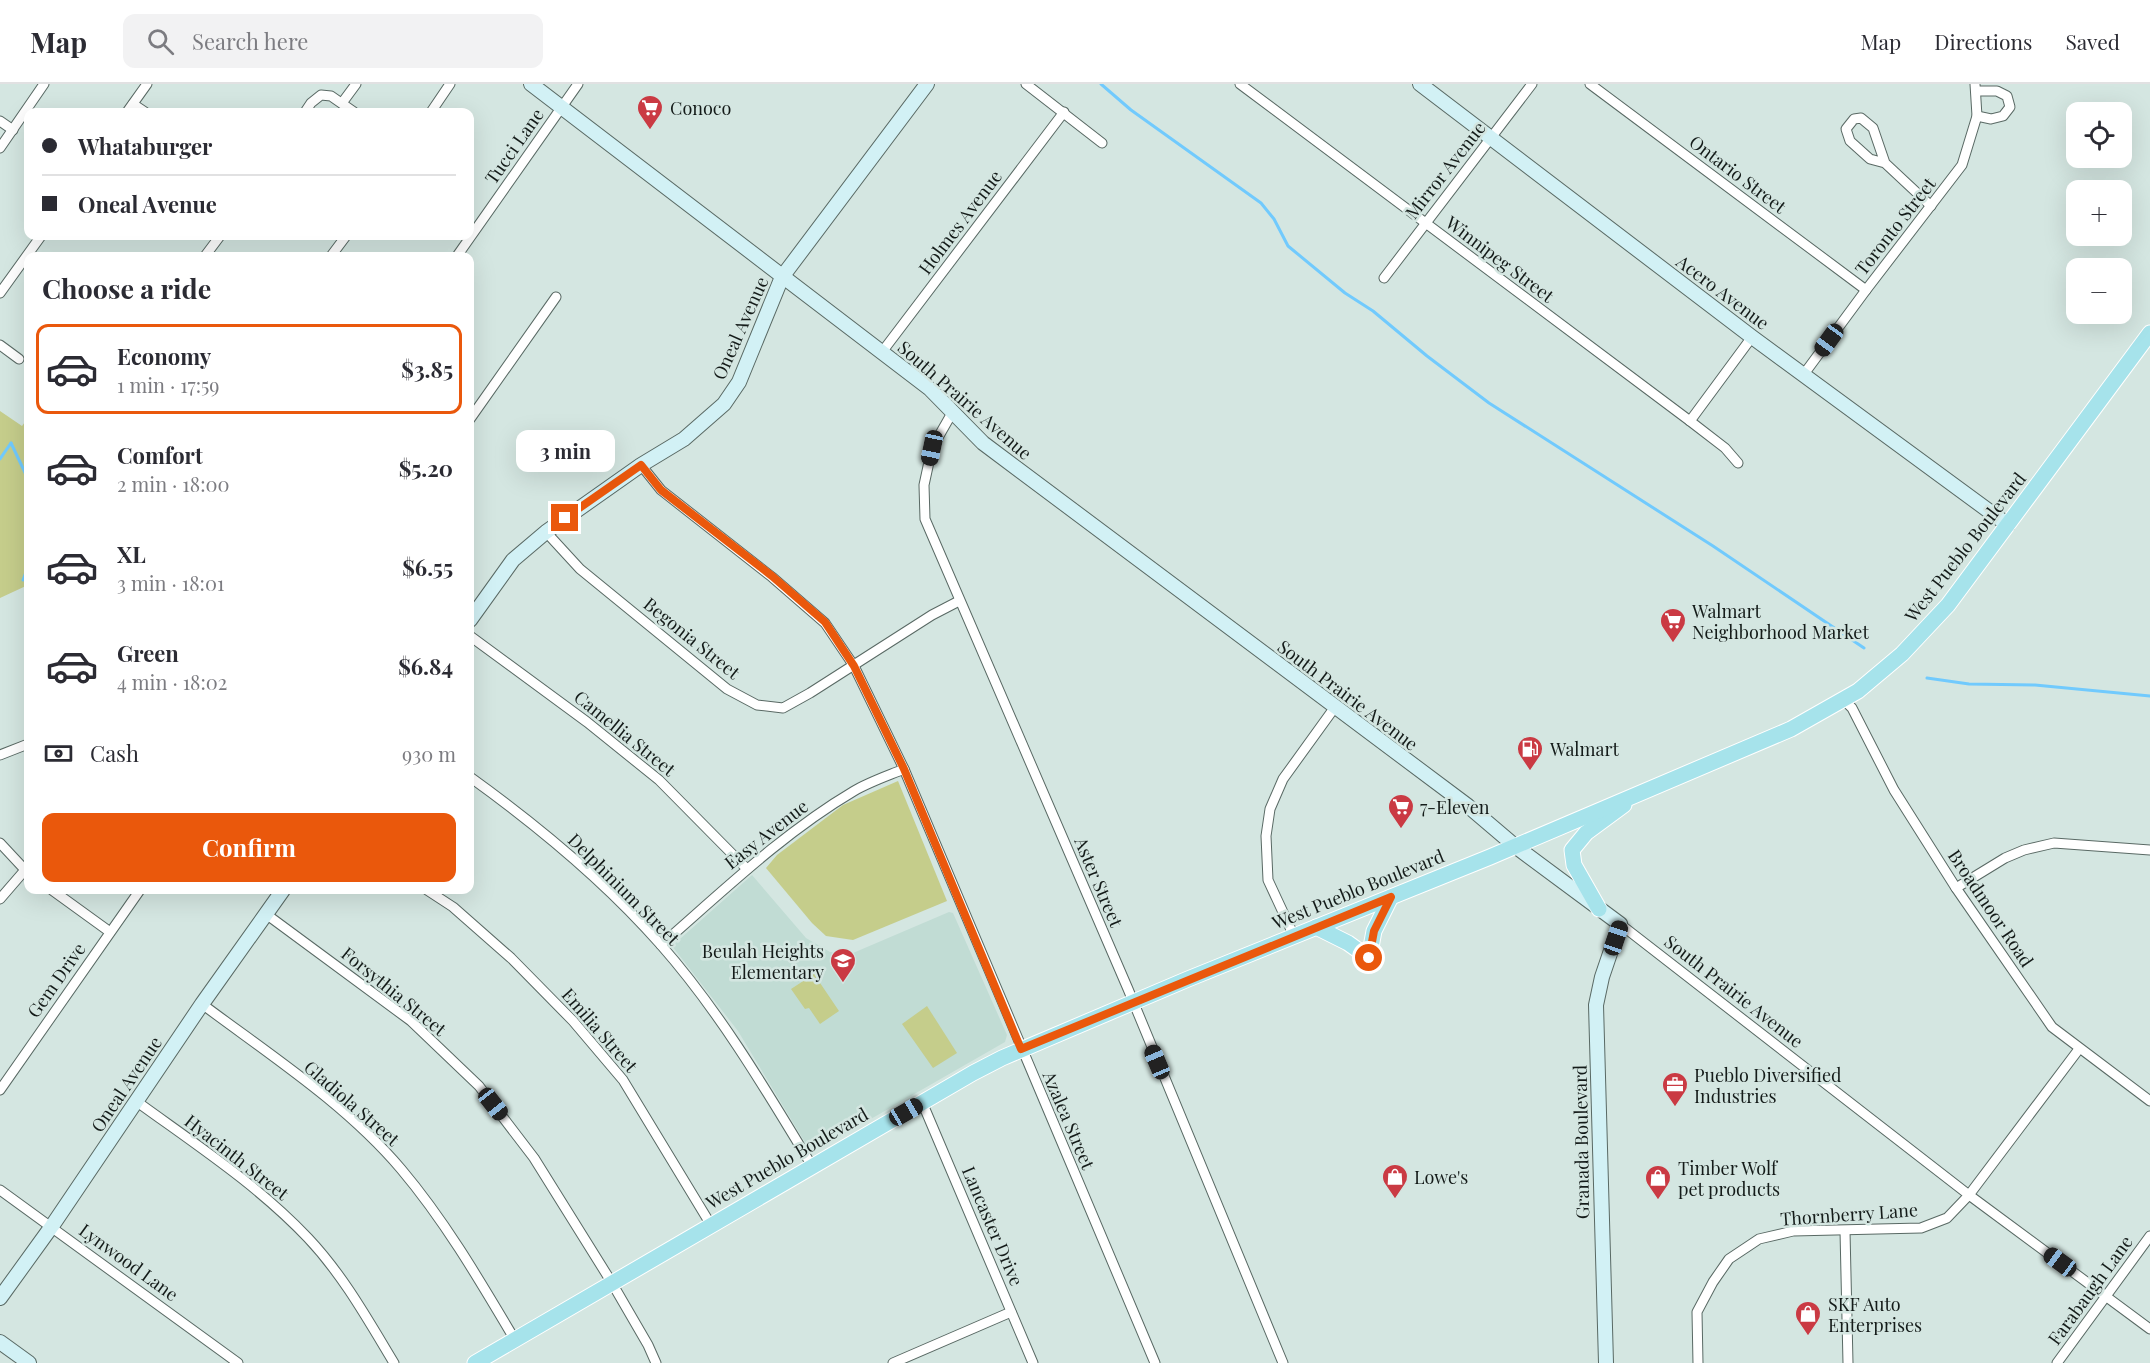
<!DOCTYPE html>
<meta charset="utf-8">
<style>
:root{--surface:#fff;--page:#f2f2f3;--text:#2b2b33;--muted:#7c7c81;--line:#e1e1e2;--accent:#ea580c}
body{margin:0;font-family:"Playfair Display",serif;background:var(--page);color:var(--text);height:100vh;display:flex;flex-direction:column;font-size:22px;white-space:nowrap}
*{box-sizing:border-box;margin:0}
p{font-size:20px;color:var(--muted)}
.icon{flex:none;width:33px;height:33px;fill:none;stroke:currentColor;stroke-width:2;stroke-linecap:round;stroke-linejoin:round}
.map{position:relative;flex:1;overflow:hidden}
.side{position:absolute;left:24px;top:168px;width:450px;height:642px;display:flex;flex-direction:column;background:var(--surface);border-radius:12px;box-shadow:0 6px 24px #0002}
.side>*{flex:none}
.banner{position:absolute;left:24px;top:24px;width:450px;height:132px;border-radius:12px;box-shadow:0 6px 24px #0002;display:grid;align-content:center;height:132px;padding:0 18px;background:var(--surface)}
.fabs{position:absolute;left:2066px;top:18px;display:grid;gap:12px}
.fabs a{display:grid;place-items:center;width:66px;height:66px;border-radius:12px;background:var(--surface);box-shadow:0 6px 24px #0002;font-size:30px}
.end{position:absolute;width:27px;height:27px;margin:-14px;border:8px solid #ea580c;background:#fff;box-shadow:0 0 0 3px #fff}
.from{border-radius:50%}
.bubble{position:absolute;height:42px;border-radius:12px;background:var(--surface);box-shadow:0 6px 24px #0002;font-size:20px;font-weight:700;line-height:42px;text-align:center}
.car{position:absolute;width:18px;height:36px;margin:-18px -9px;border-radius:8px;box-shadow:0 0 4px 2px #0007;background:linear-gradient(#222 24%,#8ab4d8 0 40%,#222 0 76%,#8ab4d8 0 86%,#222 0)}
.banner b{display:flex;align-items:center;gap:21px;height:57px;font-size:22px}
.banner b+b{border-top:2px solid var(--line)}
.banner i{width:15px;height:15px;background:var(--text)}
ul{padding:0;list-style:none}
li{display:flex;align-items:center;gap:18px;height:90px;margin:0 12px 9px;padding:0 6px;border:3px solid transparent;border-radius:12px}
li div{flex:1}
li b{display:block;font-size:22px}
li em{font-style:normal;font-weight:700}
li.current{border-color:var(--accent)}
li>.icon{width:54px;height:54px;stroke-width:1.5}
h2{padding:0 18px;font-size:27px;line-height:72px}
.pay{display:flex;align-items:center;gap:15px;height:66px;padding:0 18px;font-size:22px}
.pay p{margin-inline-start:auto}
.action{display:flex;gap:12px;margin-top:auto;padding:12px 18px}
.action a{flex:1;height:69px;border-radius:12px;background:var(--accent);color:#fff;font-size:24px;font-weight:700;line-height:69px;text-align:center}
header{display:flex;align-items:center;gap:36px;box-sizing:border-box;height:84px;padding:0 30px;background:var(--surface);border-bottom:2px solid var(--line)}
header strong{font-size:28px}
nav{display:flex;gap:33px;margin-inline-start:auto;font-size:21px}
.search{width:420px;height:54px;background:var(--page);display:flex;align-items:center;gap:15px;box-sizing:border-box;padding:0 21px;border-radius:12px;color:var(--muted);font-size:22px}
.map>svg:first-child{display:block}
</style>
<header>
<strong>Map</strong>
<div class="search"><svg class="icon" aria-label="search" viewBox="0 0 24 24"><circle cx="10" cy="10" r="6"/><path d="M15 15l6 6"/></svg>Search here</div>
<nav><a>Map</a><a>Directions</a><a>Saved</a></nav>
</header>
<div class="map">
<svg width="2150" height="1279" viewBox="0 0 2150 1279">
<rect width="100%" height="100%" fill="#d4e6e1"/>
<polygon fill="#c1dcd4" points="752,791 806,854 830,868 853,869 949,828 953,829 1007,951 1005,958 815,1067 809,1065 738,947 672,862"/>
<g fill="#c5cd8b">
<polygon points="0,327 22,342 28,334 28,501 0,514"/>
<polygon points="898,697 947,817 853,856 826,852 812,839 766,784 777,771 843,721"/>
<polygon points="814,890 839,927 820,940 809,924 805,925 791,905"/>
<polygon points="927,922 957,969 933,984 902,940"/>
</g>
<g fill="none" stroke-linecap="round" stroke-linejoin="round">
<g stroke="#71cafd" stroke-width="3">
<polyline points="1101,0 1131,26 1261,119 1274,135 1288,162 1345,209 1373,227 1427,272 1489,319 1713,462 1864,564"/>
<polyline points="11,359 28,395"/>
<polyline points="0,375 11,359"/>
<polyline points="23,496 28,483"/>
<polyline points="1927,594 1969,600 2035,601 2150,612"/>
</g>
<defs>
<g id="street">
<polyline points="1026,0 1102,59"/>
<polyline points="1240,0 1690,337 1725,364 1738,379"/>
<polyline points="1590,0 1866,206"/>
<polyline points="342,19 356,0"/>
<polyline points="133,20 145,28"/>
<polyline points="127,28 147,0"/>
<polyline points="305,28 311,19 321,11 331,12 354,28"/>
<polyline points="431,28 450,0"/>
<polyline points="1977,32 1991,35 2003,32 2010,23 2007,12 1997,7 1977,7"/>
<polyline points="0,37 13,46"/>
<polyline points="0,64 44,0"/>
<polyline points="1885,79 1873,44 1861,34 1854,35 1846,45 1850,57 1870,75 1885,79 1931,122"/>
<polyline points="205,172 220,152"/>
<polyline points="331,172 346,152"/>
<polyline points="457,172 578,0"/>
<polyline points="1384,194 1532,0"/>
<polyline points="0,209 41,152"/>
<polyline points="0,261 19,275"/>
<polyline points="882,268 1064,28"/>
<polyline points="1804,290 1866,206 1962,81 1977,32 1975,0"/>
<polyline points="952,329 932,364 924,401 925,435 1128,905 1283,1279"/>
<polyline points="470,335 556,213"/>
<polyline points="1690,337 1752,253"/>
<polyline points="641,381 661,406 772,493 825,539 854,582 904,685 1155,1279"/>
<polyline points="546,448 580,485 727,605 757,621 783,624 810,609 932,531 959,517"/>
<polyline points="470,552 587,638 659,696 747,785"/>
<polyline points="1843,615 1852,624 1894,706 1956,804 2052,943 2150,1017"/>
<polyline points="0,671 28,660"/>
<path d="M470,693c68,49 135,104 191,168 59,67 105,145 151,221"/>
<polyline points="0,759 28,789"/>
<polyline points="1956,804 2005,774 2024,766 2054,759 2150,766"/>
<polyline points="52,806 110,848"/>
<polyline points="427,806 453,823 511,874 573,937 623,996 711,1141"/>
<polyline points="0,815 25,786"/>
<polyline points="266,830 411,937 479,1002 534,1074 612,1199 648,1261 656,1279"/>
<polyline points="1620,840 1969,1111 2150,1245"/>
<polyline points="1294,852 1268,796 1266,752 1270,725 1283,695 1335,623"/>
<path d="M661,861c62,-54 122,-112 193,-154 15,-9 33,-15 50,-22"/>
<path d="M202,920c68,51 144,100 199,165 44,52 79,112 114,171"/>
<polyline points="0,1006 140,806"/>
<path d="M136,1017c59,43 122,84 172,137 35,37 60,82 86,125"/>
<polyline points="922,1018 1033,1279"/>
<polyline points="0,1106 238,1279"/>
<polyline points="1845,1147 1848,1279"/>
<polyline points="893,1279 1011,1228"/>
<polyline points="1698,1279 1697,1228 1713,1198 1729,1175 1759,1155 1793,1147 1921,1144 1947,1134 1969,1111 2079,965"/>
<polyline points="2057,1279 2150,1152"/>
</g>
<g id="secondary">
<polyline points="531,0 930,305 983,359 1468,722 1515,762 1620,840 1602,893 1596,921 1606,1279"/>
<polyline points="1420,0 1752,253 2008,441"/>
<polyline points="470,536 513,476 546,448 641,381 684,355 724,320 739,298 782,193 927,0"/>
<polyline points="0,1214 52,1142 202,920 283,806"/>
<polyline points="0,1258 29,1279"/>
</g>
<g id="primary">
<polyline points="1599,825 1574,781 1572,766 1586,749 1624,721"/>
<polyline points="1316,843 1348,859 1369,874 1374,847 1391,813"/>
<polyline points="475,1279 973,989 1002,974 1188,895 1490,773 1791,645 1858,607 1902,570 1948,521 2150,249"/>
</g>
</defs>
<use href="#street" stroke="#596964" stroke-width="11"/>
<use href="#secondary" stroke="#596964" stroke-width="16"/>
<use href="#primary" stroke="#fff" stroke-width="17"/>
<use href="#street" stroke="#fff" stroke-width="9"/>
<use href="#secondary" stroke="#d2f1f5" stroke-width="14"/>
<use href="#primary" stroke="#a6e3eb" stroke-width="15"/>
</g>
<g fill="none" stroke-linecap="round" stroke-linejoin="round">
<polyline stroke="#ea580c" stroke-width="8" points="565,434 641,381 661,406 772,492 825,538 854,582 904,685 1021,965 1391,813 1374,847 1369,874"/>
</g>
<defs>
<symbol id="supermarket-pin" viewBox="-11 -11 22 30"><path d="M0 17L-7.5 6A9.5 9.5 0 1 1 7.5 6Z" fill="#ca3a43" stroke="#d4e6e1"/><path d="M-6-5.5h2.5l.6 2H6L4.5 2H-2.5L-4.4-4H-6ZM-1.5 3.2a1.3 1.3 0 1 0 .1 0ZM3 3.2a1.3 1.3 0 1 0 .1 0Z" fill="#fff"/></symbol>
<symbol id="fuel-pin" viewBox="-11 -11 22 30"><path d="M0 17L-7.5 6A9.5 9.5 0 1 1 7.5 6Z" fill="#ca3a43" stroke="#d4e6e1"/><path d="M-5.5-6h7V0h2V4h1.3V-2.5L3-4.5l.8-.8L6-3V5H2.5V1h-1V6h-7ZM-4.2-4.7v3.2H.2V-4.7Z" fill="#fff"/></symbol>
<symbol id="school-pin" viewBox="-11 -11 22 30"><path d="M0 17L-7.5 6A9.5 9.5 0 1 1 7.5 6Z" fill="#ca3a43" stroke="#d4e6e1"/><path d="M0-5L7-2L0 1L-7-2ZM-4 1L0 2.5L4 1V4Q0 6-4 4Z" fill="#fff"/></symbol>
<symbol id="office-pin" viewBox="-11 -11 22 30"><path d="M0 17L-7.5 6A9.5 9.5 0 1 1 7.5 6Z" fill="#ca3a43" stroke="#d4e6e1"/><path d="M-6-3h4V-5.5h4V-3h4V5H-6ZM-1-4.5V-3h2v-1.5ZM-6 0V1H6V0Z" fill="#fff"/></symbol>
<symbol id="shop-pin" viewBox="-11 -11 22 30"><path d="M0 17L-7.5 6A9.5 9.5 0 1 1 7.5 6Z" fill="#ca3a43" stroke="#d4e6e1"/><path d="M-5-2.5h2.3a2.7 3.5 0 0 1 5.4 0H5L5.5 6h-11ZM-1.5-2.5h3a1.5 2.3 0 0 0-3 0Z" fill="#fff"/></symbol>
</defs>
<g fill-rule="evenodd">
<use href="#supermarket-pin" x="635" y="9" width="30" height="40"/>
<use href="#supermarket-pin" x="1658" y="522" width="30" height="40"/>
<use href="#fuel-pin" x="1515" y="650" width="30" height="40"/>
<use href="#supermarket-pin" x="1386" y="708" width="30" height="40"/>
<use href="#school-pin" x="828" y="862" width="30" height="40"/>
<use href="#office-pin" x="1660" y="986" width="30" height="40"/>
<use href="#shop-pin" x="1380" y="1078" width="30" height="40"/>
<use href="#shop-pin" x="1643" y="1079" width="30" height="40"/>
<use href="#shop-pin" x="1793" y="1215" width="30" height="40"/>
</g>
<g text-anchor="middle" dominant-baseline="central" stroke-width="5" stroke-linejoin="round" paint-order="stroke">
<g font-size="18" fill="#141b19" stroke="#d4e6e1" text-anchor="start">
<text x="670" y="24">Conoco</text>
<text x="1692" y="527">Walmart<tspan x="1692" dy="21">Neighborhood Market</tspan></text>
<text x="1550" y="665">Walmart</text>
<text x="1420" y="723">7-Eleven</text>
<text x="824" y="867" text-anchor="end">Beulah Heights<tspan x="824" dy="21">Elementary</tspan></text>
<text x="1694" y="991">Pueblo Diversified<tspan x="1694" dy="21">Industries</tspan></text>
<text x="1678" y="1084">Timber Wolf<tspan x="1678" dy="21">pet products</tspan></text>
<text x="1414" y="1093">Lowe's</text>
<text x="1828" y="1220">SKF Auto<tspan x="1828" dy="21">Enterprises</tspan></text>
</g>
<g font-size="18" fill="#141b19" stroke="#d4e6e1">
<text transform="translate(514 62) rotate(-55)">Tucci Lane</text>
<text transform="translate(1445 86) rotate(-52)">Mirror Avenue</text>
<text transform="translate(1738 90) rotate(37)">Ontario Street</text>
<text transform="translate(960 138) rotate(-53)">Holmes Avenue</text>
<text transform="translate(1895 142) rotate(-52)">Toronto Street</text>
<text transform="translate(1500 175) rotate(37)">Winnipeg Street</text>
<text transform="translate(1723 208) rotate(37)">Acero Avenue</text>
<text transform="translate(740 244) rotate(-66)">Oneal Avenue</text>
<text transform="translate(965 316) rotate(41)">South Prairie Avenue</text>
<text transform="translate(1965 463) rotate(-52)">West Pueblo Boulevard</text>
<text transform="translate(692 554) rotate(39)">Begonia Street</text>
<text transform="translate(1348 611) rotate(37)">South Prairie Avenue</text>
<text transform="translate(625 649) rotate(39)">Camellia Street</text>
<text transform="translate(766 750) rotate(-38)">Easy Avenue</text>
<text transform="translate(1099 798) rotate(67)">Aster Street</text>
<text transform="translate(624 805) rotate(45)">Delphinium Street</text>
<text transform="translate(1358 805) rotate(-22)">West Pueblo Boulevard</text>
<text transform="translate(1991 824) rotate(56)">Broadmoor Road</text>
<text transform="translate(56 896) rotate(-55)">Gem Drive</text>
<text transform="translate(394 907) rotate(39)">Forsythia Street</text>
<text transform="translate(1734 907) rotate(38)">South Prairie Avenue</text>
<text transform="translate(600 946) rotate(49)">Emilia Street</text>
<text transform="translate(126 1000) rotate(-56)">Oneal Avenue</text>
<text transform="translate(352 1019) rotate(41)">Gladiola Street</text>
<text transform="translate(1069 1036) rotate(67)">Azalea Street</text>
<text transform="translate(1581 1058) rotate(-91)">Granada Boulevard</text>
<text transform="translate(237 1073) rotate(38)">Hyacinth Street</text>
<text transform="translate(787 1074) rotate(-30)">West Pueblo Boulevard</text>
<text transform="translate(1849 1130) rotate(-4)">Thornberry Lane</text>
<text transform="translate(993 1142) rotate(67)">Lancaster Drive</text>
<text transform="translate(129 1178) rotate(36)">Lynwood Lane</text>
<text transform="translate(2090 1206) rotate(-54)">Farabaugh Lane</text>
</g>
</g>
</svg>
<div class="fabs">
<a><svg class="icon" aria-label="locate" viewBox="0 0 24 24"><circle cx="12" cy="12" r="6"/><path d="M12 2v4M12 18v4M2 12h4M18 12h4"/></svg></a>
<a>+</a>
<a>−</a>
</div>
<i class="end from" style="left:1369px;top:874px"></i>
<i class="end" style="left:565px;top:434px"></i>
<div class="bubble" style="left:516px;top:346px;width:99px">3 min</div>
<i class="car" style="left:1829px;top:256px;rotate:216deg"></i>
<i class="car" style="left:932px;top:364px;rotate:192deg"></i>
<i class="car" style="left:1616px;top:854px;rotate:19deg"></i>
<i class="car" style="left:1157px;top:978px;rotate:337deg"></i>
<i class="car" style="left:493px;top:1020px;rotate:142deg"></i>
<i class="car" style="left:906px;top:1028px;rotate:60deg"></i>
<i class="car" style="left:2060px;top:1178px;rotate:306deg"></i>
<div class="banner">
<b><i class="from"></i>Whataburger</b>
<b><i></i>Oneal Avenue</b>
</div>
<section class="side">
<h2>Choose a ride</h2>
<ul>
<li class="current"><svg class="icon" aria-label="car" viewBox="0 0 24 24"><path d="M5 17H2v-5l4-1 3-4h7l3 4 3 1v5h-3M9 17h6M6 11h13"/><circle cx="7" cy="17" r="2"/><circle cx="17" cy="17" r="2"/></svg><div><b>Economy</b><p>1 min · 17:59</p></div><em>$3.85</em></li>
<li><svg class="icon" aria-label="car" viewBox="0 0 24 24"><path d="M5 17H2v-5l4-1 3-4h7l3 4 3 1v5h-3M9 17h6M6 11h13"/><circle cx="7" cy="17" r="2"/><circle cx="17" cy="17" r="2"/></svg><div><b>Comfort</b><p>2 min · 18:00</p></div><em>$5.20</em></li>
<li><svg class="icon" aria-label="car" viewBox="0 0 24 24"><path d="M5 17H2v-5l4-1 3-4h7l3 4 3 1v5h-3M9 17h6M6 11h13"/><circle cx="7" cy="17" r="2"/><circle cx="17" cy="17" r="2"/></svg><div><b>XL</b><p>3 min · 18:01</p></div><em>$6.55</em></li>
<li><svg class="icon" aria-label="car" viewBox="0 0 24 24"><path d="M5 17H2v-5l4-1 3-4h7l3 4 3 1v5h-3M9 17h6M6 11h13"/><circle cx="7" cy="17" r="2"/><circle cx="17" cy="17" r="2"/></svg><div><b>Green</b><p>4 min · 18:02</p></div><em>$6.84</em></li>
</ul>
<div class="pay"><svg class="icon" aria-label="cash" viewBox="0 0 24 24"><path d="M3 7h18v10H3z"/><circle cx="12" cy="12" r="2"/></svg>Cash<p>930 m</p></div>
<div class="action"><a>Confirm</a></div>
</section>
</div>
